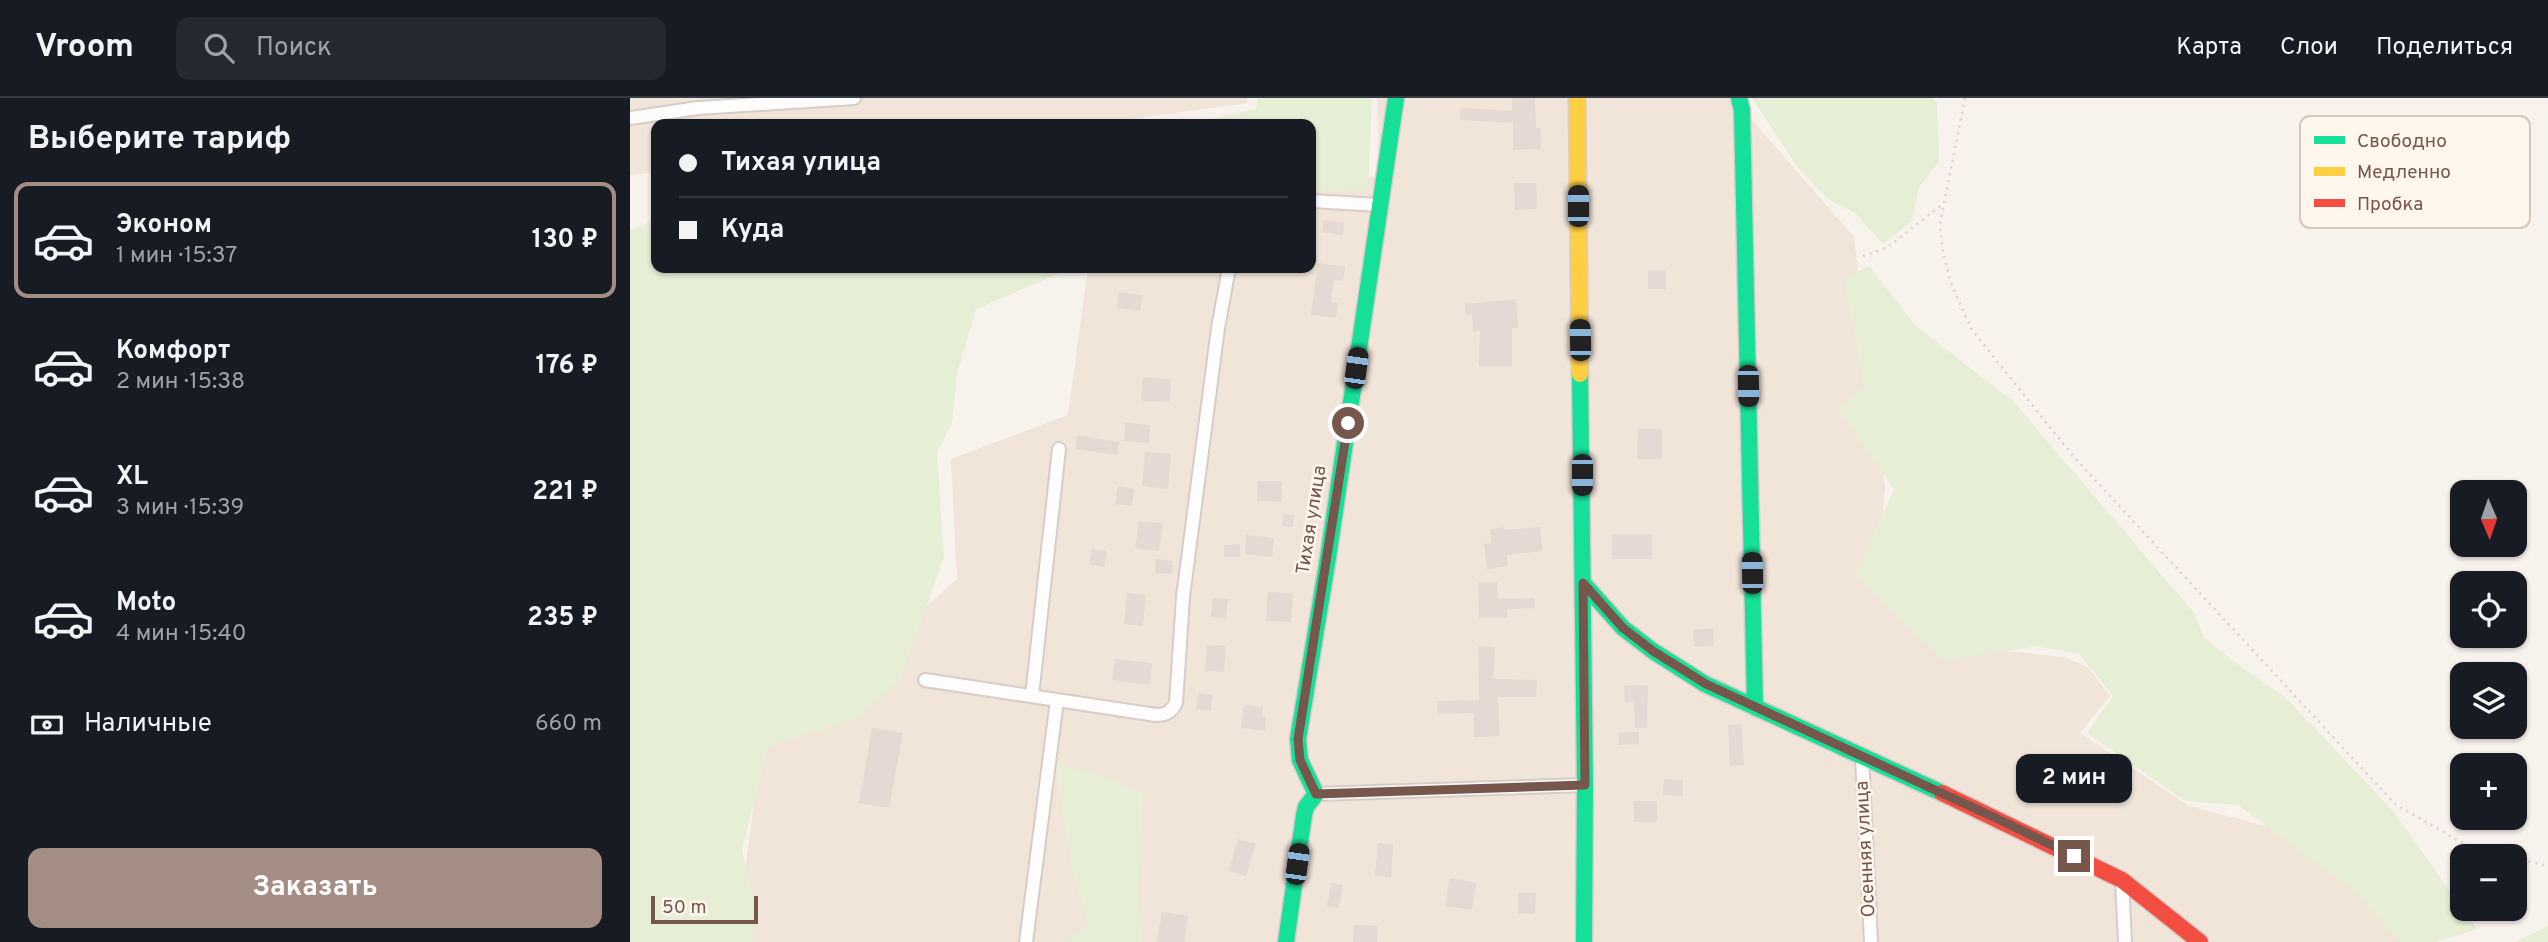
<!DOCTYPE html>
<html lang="ru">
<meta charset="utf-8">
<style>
:root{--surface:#171b24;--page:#242831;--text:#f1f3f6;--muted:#9ea1a6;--line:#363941;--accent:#a48d83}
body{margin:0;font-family:Overpass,sans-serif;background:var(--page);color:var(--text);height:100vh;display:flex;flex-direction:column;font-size:26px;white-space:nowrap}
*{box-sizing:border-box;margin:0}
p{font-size:23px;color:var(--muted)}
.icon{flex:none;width:38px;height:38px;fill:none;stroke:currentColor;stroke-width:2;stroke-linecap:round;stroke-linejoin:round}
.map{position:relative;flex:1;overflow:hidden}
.side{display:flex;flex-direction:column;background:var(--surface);width:630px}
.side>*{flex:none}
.guide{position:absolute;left:21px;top:21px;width:665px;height:154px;border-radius:14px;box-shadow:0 2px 5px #0004;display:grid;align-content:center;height:154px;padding:0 28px;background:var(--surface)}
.needle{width:46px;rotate:178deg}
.buttons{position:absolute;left:1820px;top:382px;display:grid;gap:14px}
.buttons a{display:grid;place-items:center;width:77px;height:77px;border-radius:14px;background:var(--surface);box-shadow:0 2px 5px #0004;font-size:35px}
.scale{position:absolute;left:21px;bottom:18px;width:107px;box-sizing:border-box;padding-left:7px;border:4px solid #77564b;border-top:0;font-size:19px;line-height:24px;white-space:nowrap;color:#77564b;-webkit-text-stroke:5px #fff6ed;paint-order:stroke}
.end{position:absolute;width:32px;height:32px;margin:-16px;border:9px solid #77564b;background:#fff;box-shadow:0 0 0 4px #fff}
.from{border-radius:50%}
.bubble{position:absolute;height:49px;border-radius:14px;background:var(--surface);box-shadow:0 2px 5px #0004;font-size:23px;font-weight:700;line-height:49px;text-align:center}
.car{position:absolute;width:21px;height:42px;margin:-21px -10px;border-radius:9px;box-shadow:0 0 5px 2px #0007;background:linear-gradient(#222 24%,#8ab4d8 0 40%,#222 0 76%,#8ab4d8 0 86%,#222 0)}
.guide b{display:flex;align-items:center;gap:24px;height:66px;font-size:26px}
.guide b+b{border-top:2px solid var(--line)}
.guide i{width:18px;height:18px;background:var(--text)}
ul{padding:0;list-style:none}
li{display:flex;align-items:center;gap:21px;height:116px;margin:0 14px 10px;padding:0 14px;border:4px solid transparent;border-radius:14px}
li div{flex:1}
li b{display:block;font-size:26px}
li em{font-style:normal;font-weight:700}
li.current{border-color:var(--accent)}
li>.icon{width:63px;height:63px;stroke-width:1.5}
h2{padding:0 28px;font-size:32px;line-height:84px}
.pay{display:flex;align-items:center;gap:18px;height:77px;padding:0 28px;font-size:26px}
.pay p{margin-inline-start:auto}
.cta{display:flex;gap:14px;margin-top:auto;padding:14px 28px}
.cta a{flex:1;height:80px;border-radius:14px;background:var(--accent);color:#fff;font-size:28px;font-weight:700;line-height:80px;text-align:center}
header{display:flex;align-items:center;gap:42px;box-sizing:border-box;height:98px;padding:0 35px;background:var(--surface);border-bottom:2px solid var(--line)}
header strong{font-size:33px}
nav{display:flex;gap:38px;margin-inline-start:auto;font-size:24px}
.search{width:490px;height:63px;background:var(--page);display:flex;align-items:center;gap:18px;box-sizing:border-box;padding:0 24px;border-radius:14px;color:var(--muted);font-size:26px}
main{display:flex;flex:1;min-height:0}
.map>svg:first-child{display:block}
</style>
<header>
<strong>Vroom</strong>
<div class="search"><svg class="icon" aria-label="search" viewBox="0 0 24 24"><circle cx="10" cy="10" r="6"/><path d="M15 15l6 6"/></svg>Поиск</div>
<nav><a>Карта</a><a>Слои</a><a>Поделиться</a></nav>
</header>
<main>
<section class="side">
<h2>Выберите тариф</h2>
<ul>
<li class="current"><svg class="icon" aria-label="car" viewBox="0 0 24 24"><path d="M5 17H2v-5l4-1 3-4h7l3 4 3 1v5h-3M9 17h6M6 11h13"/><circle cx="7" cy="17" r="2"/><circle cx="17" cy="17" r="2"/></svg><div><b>Эконом</b><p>1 мин · 15:37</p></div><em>130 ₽</em></li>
<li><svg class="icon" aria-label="car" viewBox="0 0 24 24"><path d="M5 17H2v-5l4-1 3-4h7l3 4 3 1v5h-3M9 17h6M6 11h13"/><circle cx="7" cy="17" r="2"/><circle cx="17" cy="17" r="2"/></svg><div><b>Комфорт</b><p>2 мин · 15:38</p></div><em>176 ₽</em></li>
<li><svg class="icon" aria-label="car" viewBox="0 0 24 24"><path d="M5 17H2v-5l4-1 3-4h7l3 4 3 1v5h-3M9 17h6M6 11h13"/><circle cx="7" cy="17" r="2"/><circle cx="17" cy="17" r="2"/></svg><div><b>XL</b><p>3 мин · 15:39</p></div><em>221 ₽</em></li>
<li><svg class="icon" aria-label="car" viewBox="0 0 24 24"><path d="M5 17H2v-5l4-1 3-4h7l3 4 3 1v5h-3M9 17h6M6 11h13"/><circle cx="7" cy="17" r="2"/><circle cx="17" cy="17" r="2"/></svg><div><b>Moto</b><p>4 мин · 15:40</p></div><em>235 ₽</em></li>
</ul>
<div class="pay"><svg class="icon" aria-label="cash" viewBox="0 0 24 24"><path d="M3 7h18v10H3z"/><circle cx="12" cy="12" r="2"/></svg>Наличные<p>660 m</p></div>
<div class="cta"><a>Заказать</a></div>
</section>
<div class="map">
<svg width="1918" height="844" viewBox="0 0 1918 844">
<rect width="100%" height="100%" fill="#f8f2ec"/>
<g fill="#f1e4d9">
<polygon points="0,0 618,0 617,5 466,26 26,26 26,74 0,77"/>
<polygon points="747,0 1103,0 1224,139 1255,390 1247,482 1339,549 1434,559 1458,569 1480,598 1450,635 1559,708 1671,737 1779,844 106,844 130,656 327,481 321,361 438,317 458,170 681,170 681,86 749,78"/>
</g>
<g fill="#e6eed6">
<polygon points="628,0 742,0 738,92 681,93 681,26 558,26 626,11"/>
<polygon points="1122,0 1301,0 1307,4 1309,64 1289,89 1282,123 1253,146 1225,115 1199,102 1168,70"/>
<polygon points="26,121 26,170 428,170 430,175 346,211 327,276 322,325 307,355 314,459 270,582 228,620 138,648 112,752 124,805 122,844 0,844 0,133"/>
<polygon points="1239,168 1287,229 1383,303 1565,516 1574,540 1614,571 1656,600 1763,713 1847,831 1805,844 1770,844 1723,792 1608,707 1555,703 1457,635 1483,598 1449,556 1407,548 1313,563 1225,477 1264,391 1208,312 1234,288 1214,181"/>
<polygon points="425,666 463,675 513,695 508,797 512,844 436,844 458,827 441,768"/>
<polygon points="1918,828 1918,844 1885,844"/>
</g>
<g fill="#e4dad3">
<polygon points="882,0 905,0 906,30 910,30 911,51 883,52 883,25 830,22 830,10 882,13"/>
<polygon points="884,85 906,85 907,111 885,112"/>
<polygon points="694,122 714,125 713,137 692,134"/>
<polygon points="688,165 715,169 713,183 704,182 701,204 708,205 706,220 681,217"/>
<rect x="1018" y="172" width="18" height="19"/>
<polygon points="489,194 513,197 510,213 487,210"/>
<polygon points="886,201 888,230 882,230 882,268 849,268 850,233 843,234 842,217 835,217 835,206"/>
<polygon points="513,279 541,281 540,304 511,303"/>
<polygon points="495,325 520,327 519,345 494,343"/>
<polygon points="1008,331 1032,331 1032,361 1007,361"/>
<polygon points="447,337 489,344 487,357 445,351"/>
<polygon points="515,354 541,356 538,391 512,388"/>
<polygon points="628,383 652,383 652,404 627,403"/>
<polygon points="488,388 504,391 502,408 485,406"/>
<polygon points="653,416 664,417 663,429 652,428"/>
<polygon points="509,423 533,425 529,453 505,450"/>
<polygon points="874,429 874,432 910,429 912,453 877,457 878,468 857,471 854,446 862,445 860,431"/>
<rect x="982" y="436" width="40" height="25"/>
<polygon points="616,437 644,440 642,459 615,456"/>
<polygon points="610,446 610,459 594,459 594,447"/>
<polygon points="462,451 477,453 474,469 459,466"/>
<polygon points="526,461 543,463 542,476 525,475"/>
<polygon points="848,484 867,484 868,501 904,500 905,510 877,511 877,520 849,520"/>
<polygon points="638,494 663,495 661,524 636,523"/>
<polygon points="497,495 516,497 513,528 494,526"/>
<polygon points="583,500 598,501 596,521 581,519"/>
<polygon points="1083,530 1084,548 1064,549 1063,532"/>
<polygon points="577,547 596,548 594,574 575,573"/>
<polygon points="848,548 865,549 863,581 907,582 906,599 868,599 870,638 844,639 844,615 808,616 807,603 849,602"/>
<polygon points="485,561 522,565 520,587 482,582"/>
<polygon points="1018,587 1017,630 1005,630 1004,603 995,604 994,588"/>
<polygon points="569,595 583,597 581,613 566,611"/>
<polygon points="614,607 633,609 632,619 636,619 635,633 611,630"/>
<polygon points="1111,626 1114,667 1100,668 1098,627"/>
<polygon points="242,630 273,635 259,710 229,705"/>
<polygon points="1009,634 1009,646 989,647 988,635"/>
<polygon points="1034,681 1053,682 1053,698 1033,697"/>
<rect x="1004" y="703" width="23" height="21"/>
<polygon points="608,741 626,746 616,778 599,773"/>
<polygon points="748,745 763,746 761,779 745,777"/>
<polygon points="820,780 846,785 842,812 815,808"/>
<polygon points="701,785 713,787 709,810 697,808"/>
<polygon points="888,795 906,795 905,816 888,815"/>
<polygon points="532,814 558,818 554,844 527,844"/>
<polygon points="724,827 748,828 747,844 723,844"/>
</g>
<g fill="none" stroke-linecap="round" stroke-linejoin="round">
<defs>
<g id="street">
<polyline points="0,20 68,10 224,0"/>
<polyline points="681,103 749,107"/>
<path d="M295,582l231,35c10,0 15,-3 20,-12l7,-106 35,-269 11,-60"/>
<polyline points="402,598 429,351"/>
<polyline points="1232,659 1241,844"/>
<polyline points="686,696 955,687"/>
<polyline points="1492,782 1495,844"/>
<polyline points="396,844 427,602"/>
</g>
<g id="fast">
<polyline points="1109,0 1112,12 1125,609"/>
<polyline points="950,276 955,687 954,844"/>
<polyline points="953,485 993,530 1023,553 1075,586 1312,695"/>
<polyline points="656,844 674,717 676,709 686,696 670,662 668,641 698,460 766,0"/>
</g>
<polyline id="slow" points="947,0 950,276"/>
<polyline id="jam" points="1312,695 1492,782 1570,844"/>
</defs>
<use href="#street" stroke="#d6cdc8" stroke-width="16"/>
<use href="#fast" stroke="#d7cdc8" stroke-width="19"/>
<use href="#slow" stroke="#d7cdc8" stroke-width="19"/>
<use href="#jam" stroke="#d7cdc8" stroke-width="19"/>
<g stroke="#dad0ce" stroke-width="2.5" stroke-dasharray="2 5" stroke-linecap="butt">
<polyline points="1335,0 1310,126 1313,155 1322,188 1342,232 1443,358 1765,706 1843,751 1874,758"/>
<polyline points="1233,158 1258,149 1314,105"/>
<polyline points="1885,760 1918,768"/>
</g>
<use href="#street" stroke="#fefdfc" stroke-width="12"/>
<use href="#fast" stroke="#16e098" stroke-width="16"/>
<use href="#slow" stroke="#ffcf43" stroke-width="16"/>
<use href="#jam" stroke="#f24e42" stroke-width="16"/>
</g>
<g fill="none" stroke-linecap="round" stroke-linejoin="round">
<polyline stroke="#77564b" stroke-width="9" points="718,325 668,641 670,662 686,696 955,687 953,485 993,530 1023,553 1076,586 1370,722 1444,758"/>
</g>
<g text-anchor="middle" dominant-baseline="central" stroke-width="5" stroke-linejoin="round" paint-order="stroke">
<g font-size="19" fill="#77564b" stroke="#fff6ed">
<text transform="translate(682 422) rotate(-81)">Тихая улица</text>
<text transform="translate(1236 751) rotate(-93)">Осенняя улица</text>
</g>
</g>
<rect x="1670" y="18" width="230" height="112" rx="10" fill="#fff6ed" stroke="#d6c6bc" stroke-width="2"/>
<rect x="1684" y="38" width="31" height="8" fill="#16e098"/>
<rect x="1684" y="69" width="31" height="9" fill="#ffcf43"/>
<rect x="1684" y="101" width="31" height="8" fill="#f24e42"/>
<g font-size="19" fill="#77564b">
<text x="1727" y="49">Свободно</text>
<text x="1727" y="80">Медленно</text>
<text x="1727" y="112">Пробка</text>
</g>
</svg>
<div class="buttons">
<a><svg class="needle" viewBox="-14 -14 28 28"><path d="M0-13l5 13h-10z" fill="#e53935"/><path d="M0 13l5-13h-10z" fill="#9ea1a6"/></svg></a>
<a><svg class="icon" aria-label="locate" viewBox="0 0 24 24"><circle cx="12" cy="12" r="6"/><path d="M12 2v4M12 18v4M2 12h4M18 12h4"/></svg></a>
<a><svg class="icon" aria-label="layers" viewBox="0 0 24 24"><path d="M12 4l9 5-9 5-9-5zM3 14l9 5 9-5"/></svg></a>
<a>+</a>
<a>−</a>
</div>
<div class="scale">50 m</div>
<i class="end from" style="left:718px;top:325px"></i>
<i class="end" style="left:1444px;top:758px"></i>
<div class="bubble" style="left:1386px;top:656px;width:116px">2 мин</div>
<i class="car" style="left:948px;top:108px;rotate:0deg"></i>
<i class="car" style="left:950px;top:242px;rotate:359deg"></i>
<i class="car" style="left:726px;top:270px;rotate:8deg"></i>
<i class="car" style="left:1118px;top:288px;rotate:179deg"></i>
<i class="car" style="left:952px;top:377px;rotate:180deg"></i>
<i class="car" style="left:1122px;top:475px;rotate:359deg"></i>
<i class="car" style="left:667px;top:766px;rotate:8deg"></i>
<div class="guide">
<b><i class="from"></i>Тихая улица</b>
<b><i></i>Куда</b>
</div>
</div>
</main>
